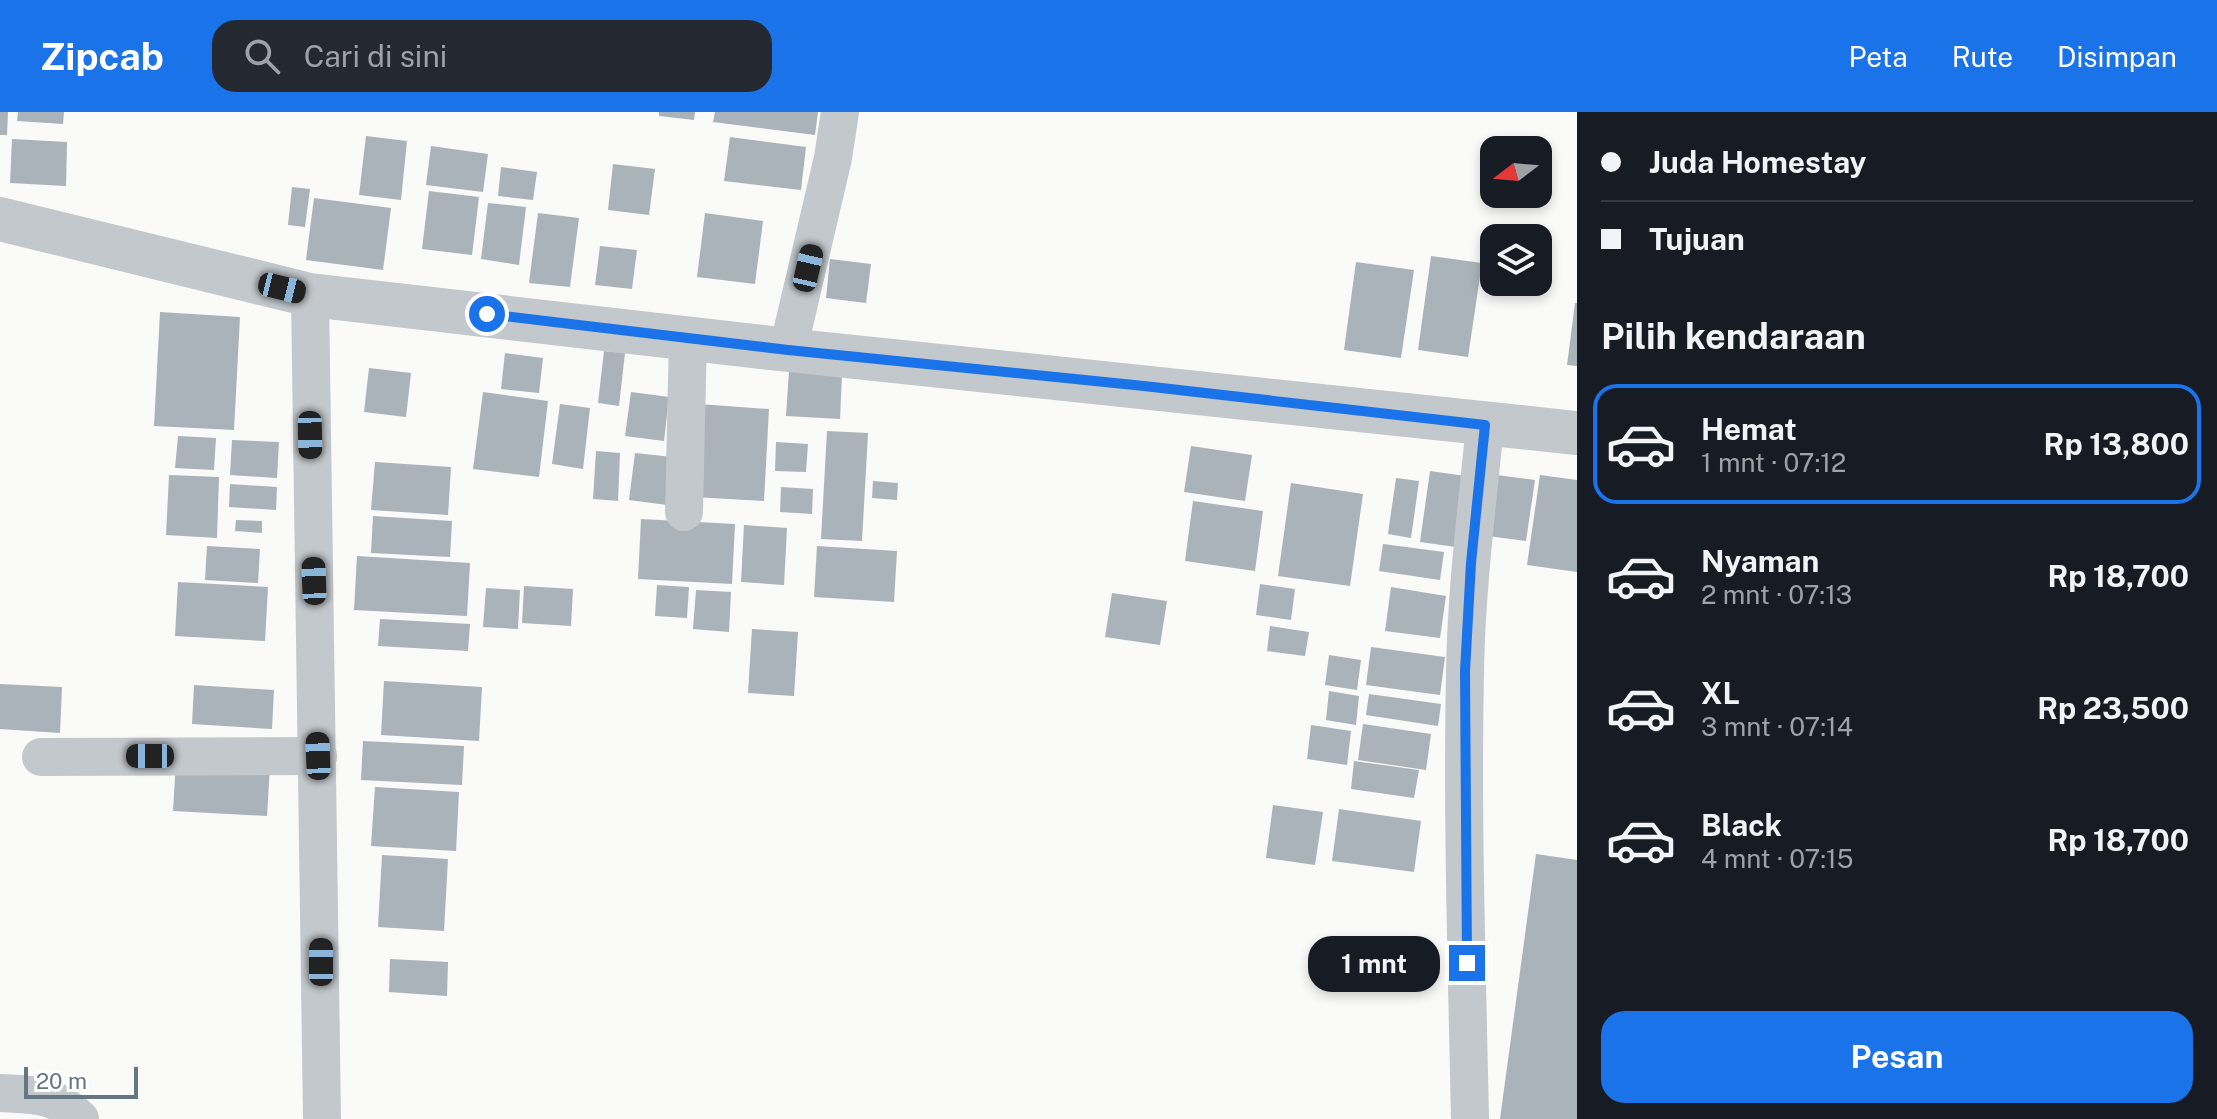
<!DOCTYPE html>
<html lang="id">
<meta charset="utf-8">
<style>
:root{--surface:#171b24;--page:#242831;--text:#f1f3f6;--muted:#9ea1a6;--line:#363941;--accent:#1a73e8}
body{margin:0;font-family:"Public Sans",sans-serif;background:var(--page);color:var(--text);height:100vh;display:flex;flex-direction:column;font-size:30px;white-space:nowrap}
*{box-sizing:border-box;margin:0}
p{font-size:26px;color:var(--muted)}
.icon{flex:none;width:44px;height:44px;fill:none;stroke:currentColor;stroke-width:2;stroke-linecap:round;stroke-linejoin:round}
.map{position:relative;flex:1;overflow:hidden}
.side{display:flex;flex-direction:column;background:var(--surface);width:640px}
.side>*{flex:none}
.guide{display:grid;align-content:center;height:176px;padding:0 24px;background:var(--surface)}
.needle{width:52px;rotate:254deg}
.buttons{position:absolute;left:1480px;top:24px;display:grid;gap:16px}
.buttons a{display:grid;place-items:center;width:72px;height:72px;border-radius:16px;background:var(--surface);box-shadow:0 4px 12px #0003;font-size:40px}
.scale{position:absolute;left:24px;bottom:20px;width:114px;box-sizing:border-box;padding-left:8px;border:4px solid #657683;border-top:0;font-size:22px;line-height:28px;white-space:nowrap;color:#657683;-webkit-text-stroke:6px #fff;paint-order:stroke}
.end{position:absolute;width:36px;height:36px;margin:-18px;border:10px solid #1a73e8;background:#fff;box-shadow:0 0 0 4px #fff}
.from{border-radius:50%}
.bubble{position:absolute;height:56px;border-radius:24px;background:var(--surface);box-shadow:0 4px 12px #0003;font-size:26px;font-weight:700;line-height:56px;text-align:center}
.car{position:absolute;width:24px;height:48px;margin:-24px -12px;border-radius:10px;box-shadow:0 0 6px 2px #0007;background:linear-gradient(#222 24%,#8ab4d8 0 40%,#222 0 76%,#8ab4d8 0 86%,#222 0)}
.guide b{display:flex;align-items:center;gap:28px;height:76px;font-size:30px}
.guide b+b{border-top:2px solid var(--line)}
.guide i{width:20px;height:20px;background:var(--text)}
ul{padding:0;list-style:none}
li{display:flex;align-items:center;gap:24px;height:120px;margin:0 16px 12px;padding:0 8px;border:4px solid transparent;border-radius:24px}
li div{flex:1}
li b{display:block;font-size:30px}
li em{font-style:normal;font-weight:700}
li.active{border-color:var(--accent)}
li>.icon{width:72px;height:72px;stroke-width:1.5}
h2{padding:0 24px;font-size:36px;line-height:96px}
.button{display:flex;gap:16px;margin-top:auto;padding:16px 24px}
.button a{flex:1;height:92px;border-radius:24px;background:var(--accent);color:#fff;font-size:32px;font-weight:700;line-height:92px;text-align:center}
header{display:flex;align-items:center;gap:48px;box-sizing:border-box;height:112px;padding:0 40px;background:var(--accent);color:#fff}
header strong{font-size:38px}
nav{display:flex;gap:44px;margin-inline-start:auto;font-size:28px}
.search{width:560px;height:72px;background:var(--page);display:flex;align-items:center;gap:20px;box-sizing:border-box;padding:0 28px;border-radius:24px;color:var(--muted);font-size:30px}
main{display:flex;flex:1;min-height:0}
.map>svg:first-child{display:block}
</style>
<header>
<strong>Zipcab</strong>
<div class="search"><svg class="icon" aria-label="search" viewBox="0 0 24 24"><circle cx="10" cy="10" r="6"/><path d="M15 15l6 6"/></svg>Cari di sini</div>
<nav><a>Peta</a><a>Rute</a><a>Disimpan</a></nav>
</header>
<main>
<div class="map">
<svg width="1577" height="1007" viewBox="0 0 1577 1007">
<rect width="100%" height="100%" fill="#fafaf8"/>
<g fill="#aab3b9">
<polygon points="0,0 8,0 7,23 0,23"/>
<polygon points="18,0 64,0 63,12 17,9"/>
<polygon points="659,0 695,0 694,8 659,4"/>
<polygon points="715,0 818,0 815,23 713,10"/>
<polygon points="366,24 407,29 401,88 359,83"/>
<polygon points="730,25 806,35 801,78 724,69"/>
<polygon points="12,27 67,30 66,74 10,71"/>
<polygon points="431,34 488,42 483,80 426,73"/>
<polygon points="613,52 655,57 649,103 608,98"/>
<polygon points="501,55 537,60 533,88 498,84"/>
<polygon points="292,75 310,77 305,115 288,113"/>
<polygon points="429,79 479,85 472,143 422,137"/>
<polygon points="314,86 391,96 383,158 306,148"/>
<polygon points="488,91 526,95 519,153 481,147"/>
<polygon points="538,101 579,106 570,175 529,171"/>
<polygon points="705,101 763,109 755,172 697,165"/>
<polygon points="600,134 637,138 632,177 595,173"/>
<polygon points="1431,144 1482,151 1468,245 1418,238"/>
<polygon points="830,147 871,152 866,191 826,186"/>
<polygon points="1356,150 1414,158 1401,246 1344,238"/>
<polygon points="1575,191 1577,191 1577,254 1567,253"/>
<polygon points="160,200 240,205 234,318 154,314"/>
<polygon points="604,239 625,241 619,294 598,291"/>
<polygon points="505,241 543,246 539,281 501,277"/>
<polygon points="369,256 411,261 406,305 364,300"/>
<polygon points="789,259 842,262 840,307 786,304"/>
<polygon points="483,280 548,289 539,365 473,357"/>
<polygon points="631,280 669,285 664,329 625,324"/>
<polygon points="560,292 590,296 583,357 552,352"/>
<polygon points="698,292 769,297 764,389 694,385"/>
<polygon points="827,319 868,321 862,429 821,427"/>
<polygon points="178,324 216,326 214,358 175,356"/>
<polygon points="232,328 279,330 277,366 230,363"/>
<polygon points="776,330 808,332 806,360 775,359"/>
<polygon points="1191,334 1252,343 1245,389 1184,380"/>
<polygon points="596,339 620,341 618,389 593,387"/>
<polygon points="635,341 673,345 667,393 629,388"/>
<polygon points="375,350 451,355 448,403 371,398"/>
<polygon points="1430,359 1473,365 1463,436 1420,430"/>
<polygon points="169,363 219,365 217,426 166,423"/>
<polygon points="1496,363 1535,368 1526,429 1488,424"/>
<polygon points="1540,363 1577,368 1577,460 1527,453"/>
<polygon points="1396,366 1419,369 1411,426 1388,422"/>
<polygon points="873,369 898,371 897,388 872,386"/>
<polygon points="1291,371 1363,382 1350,474 1278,464"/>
<polygon points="230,372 277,375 276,398 229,395"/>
<polygon points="781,375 813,377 812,402 780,400"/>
<polygon points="1193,389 1263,399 1255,459 1185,449"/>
<polygon points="373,404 452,409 450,445 371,441"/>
<polygon points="641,407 735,412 732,472 638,467"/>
<polygon points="236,408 262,409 262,421 235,419"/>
<polygon points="744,413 787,416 784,473 741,470"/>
<polygon points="1383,432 1444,440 1440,468 1379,459"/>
<polygon points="207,434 260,437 258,471 205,468"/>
<polygon points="817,434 897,439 894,490 814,485"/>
<polygon points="357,444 470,451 467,504 354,498"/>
<polygon points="178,470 268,475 265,529 175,524"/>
<polygon points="1260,472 1295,477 1291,508 1256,503"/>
<polygon points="657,473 689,475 687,506 655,504"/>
<polygon points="524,474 573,477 571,514 522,511"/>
<polygon points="1391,475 1446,484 1440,526 1385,519"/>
<polygon points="486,476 520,478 518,517 483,515"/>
<polygon points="696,478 731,480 729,520 693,517"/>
<polygon points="1112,481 1167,489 1160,533 1105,525"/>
<polygon points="380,507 470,512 468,539 378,534"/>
<polygon points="1270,514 1309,520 1305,544 1267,539"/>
<polygon points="752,517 798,520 794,584 748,581"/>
<polygon points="1371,535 1445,545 1440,583 1366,573"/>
<polygon points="1329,543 1361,548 1357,578 1325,573"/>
<polygon points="384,569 482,575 479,629 381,623"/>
<polygon points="0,572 62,575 60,621 0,617"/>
<polygon points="194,573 274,578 272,617 192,612"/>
<polygon points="1329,579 1359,584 1356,613 1326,608"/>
<polygon points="1369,582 1441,592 1438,614 1366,603"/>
<polygon points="1363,612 1431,622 1426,658 1358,648"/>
<polygon points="1311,613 1351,619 1347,653 1307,647"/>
<polygon points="363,629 464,634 462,673 361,668"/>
<polygon points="176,649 270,654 267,704 173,699"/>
<polygon points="1354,649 1419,658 1414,686 1351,677"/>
<polygon points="375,675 459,680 456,739 371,734"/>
<polygon points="1273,693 1323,700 1315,753 1266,746"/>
<polygon points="1339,697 1421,709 1414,760 1332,749"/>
<polygon points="1536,742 1577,748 1577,1007 1500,1007"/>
<polygon points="382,743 448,747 444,819 378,815"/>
<polygon points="390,847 448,850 447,884 389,880"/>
</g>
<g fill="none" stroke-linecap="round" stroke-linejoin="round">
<g stroke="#c3c8cc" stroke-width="38">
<polyline points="310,183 322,1007"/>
<polyline points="788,238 833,46 840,0"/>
<polyline points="684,400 688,224"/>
<polyline points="41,645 318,644"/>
<path d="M0,981c34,2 55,0 80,26"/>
<path d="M1470,1007c-3,-148 -8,-297 -5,-445 1,-83 12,-166 20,-249"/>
</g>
<polyline stroke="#c3c8cc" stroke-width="44" points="0,107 310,183 788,238 1577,321"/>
</g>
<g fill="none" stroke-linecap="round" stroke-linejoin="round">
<polyline stroke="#1a73e8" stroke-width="10" points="487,202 788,238 1144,274 1485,313 1471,451 1465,559 1467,851"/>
</g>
</svg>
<div class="buttons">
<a><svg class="needle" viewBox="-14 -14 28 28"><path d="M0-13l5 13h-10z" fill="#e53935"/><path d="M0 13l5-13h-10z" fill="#9ea1a6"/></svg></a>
<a><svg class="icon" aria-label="layers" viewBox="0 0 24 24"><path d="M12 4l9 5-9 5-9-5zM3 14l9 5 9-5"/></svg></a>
</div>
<div class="scale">20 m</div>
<i class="end from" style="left:487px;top:202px"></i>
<i class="end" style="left:1467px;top:851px"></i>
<div class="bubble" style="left:1308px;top:824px;width:132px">1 mnt</div>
<i class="car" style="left:808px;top:156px;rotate:13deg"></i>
<i class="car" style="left:282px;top:176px;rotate:104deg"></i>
<i class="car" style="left:310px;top:323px;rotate:179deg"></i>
<i class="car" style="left:314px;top:469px;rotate:358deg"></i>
<i class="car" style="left:150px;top:644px;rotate:270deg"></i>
<i class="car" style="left:318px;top:644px;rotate:358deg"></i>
<i class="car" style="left:321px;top:850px;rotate:0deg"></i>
</div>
<section class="side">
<div class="guide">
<b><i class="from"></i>Juda Homestay</b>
<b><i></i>Tujuan</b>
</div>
<h2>Pilih kendaraan</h2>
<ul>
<li class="active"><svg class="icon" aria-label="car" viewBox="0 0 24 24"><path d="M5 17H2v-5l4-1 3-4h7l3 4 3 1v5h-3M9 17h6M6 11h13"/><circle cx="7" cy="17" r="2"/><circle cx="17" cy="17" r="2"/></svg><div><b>Hemat</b><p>1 mnt · 07:12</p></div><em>Rp 13,800</em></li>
<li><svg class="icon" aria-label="car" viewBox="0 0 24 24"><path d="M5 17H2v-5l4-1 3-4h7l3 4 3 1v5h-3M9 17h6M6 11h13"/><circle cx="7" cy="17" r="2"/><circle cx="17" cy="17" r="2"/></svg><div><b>Nyaman</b><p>2 mnt · 07:13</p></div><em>Rp 18,700</em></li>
<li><svg class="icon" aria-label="car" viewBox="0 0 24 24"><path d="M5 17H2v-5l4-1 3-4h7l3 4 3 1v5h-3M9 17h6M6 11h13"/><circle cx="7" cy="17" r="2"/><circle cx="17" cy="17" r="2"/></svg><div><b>XL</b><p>3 mnt · 07:14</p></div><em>Rp 23,500</em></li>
<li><svg class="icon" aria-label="car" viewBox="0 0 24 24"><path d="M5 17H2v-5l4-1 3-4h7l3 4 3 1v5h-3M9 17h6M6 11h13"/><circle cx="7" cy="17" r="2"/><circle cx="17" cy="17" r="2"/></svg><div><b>Black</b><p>4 mnt · 07:15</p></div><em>Rp 18,700</em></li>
</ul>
<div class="button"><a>Pesan</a></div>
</section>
</main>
